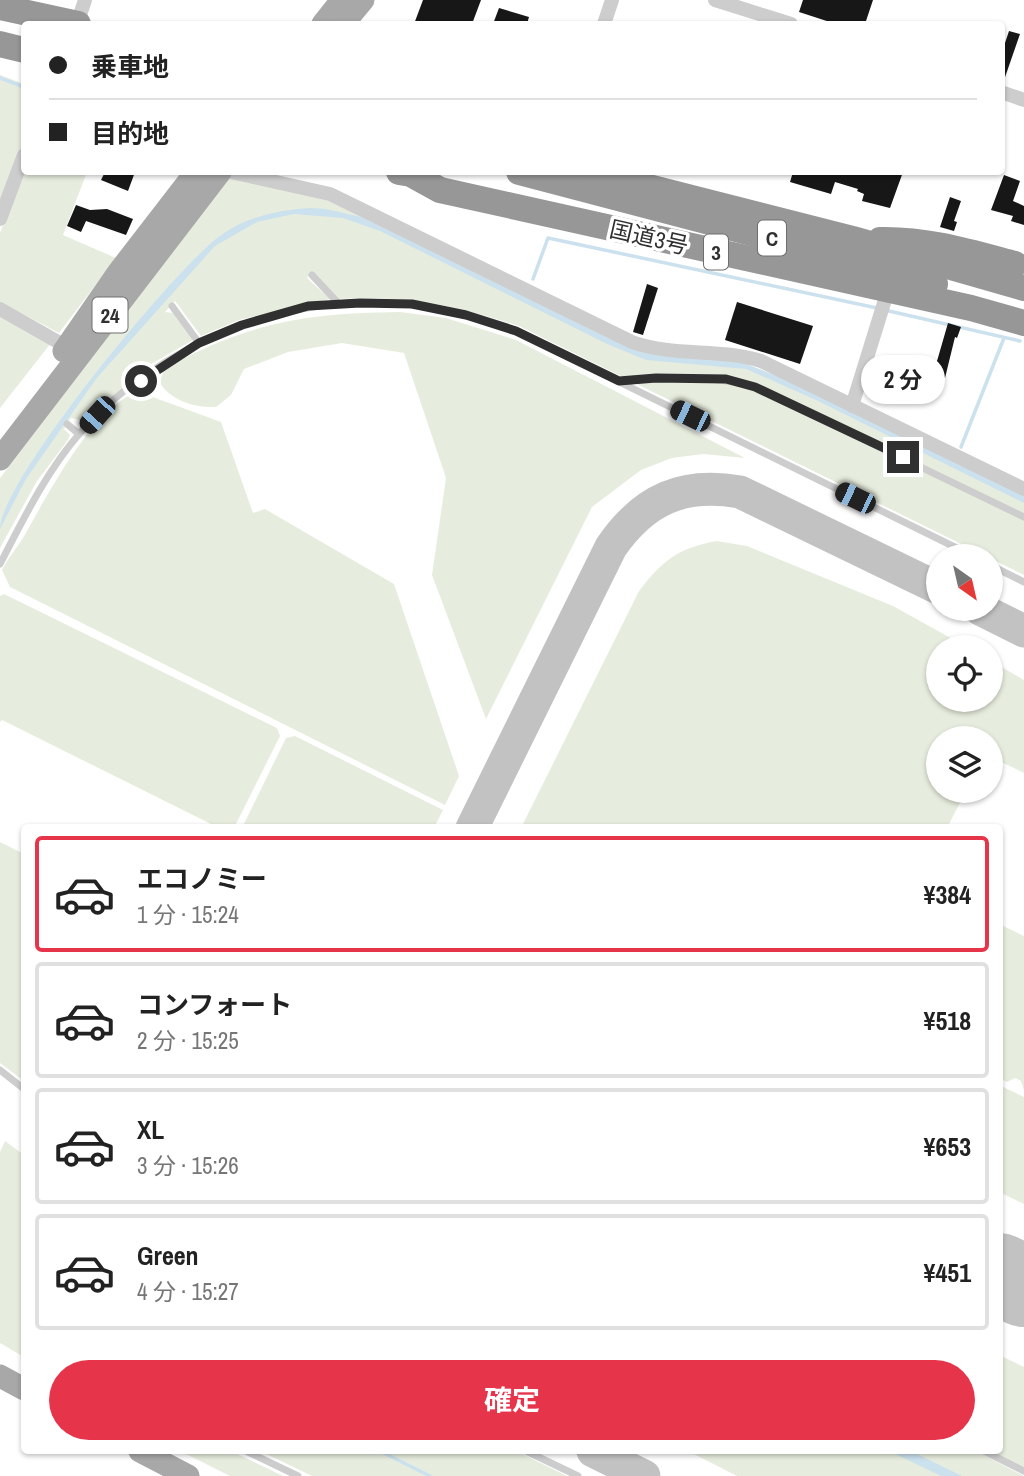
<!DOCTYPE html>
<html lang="ja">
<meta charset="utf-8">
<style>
:root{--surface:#fff;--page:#f2f2f2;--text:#222;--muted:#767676;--line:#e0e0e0;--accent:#e6344b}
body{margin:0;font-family:"Archivo Narrow","Noto Sans JP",sans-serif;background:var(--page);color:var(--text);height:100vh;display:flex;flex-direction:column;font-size:26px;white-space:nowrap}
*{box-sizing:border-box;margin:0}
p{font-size:23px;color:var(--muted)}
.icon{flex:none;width:38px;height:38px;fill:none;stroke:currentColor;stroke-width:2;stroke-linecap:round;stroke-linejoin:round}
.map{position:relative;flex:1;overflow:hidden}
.drawer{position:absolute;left:21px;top:824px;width:982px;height:630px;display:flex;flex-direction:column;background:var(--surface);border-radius:7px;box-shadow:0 2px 5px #0004}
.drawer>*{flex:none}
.banner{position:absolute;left:21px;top:21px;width:984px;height:154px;border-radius:7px;box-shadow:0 2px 5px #0004;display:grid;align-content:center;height:154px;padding:0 28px;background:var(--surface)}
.needle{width:46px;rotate:146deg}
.controls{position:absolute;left:926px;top:544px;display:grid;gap:14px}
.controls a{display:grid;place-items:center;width:77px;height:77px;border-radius:50%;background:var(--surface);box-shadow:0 2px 5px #0004;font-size:35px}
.end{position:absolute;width:32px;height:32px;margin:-16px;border:9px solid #303030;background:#fff;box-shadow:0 0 0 4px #fff}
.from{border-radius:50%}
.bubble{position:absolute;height:49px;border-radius:24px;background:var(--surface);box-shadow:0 2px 5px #0004;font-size:23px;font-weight:700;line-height:49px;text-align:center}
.car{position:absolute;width:21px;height:42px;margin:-21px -10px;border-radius:9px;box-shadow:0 0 5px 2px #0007;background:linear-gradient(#222 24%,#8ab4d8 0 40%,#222 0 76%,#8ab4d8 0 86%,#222 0)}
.banner b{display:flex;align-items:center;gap:24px;height:66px;font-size:26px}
.banner b+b{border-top:2px solid var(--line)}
.banner i{width:18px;height:18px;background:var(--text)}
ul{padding:12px 0 0;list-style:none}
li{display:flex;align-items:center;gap:21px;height:116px;margin:0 14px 10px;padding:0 14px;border:4px solid var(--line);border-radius:7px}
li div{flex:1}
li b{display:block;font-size:26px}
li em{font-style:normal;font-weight:700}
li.current{border-color:var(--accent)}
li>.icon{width:63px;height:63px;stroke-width:1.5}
.cta{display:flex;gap:14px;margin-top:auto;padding:14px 28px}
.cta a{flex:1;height:80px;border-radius:42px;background:var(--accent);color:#fff;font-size:28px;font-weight:700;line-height:80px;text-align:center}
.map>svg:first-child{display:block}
</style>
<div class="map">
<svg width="1024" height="1476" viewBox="0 0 1024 1476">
<rect width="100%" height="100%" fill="#fff"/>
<g fill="#e7edde">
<polygon points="0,75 24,84 24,141 0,207"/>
<polygon points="24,170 87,172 63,235 116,258 59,333 0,302 0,233"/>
<path d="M230,176l108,26 271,136 132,24 48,19 235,115v79l-505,-249c-66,-21 -111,-31 -181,-27l-25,-28 -6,7 23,21 -91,21 -38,16 -26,-35 -10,11 8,1 20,27 -40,23 -69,58 -13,-3 -7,11 6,6 -2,5 -31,41 -37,67v-70z"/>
<path d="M400,312l46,6 70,22 229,118 -42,-4 -31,4 -31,12 -49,37 -106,212 -54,-144 14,-97 -42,-125 -62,-10 -54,9 -44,17 -13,26 -15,12c-20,1 -45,-6 -56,-24l4,-15c86,-45 138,-55 236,-56z"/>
<polygon points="0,313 51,343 0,408"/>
<path d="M139,392l82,30 32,91 12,-4 129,75 65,192 -14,29 -435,-218 -8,-17c6,-12 14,-21 21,-32 22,-38 72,-136 116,-146z"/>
<path d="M717,541l30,5 146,60 74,41 -29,1v52h52l1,-39 33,19v93l-33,-16 -1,-19h-52v53h28l-19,37h-426l118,-237c24,-31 39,-43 78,-50z"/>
<polygon points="4,594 277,728 280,736 234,828 219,828 2,720 0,722 0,596"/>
<polygon points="295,736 443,810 434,828 242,828 286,738"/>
<polygon points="0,842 24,854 24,1081 0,1063"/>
<polygon points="999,924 1024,936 1024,1090 1021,1081 1015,1078 1007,1082 999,1078"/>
<polygon points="999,1085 1024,1097 1024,1204 999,1192"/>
<polygon points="5,1141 24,1155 24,1357 0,1343 0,1152"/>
<polygon points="999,1355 1024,1367 1024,1467 991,1451 999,1451"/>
<polygon points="180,1451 231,1451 283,1476 230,1476"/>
<polygon points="260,1451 516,1451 567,1476 312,1476"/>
<polygon points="688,1451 976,1451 1024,1476 737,1476"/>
</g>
<g fill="#cbe1ed">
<path d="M310,208l16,1 35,8 248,121 36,15 96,9 48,19 235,115v7l-208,-103 -70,-31 -100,-9 -39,-16 -227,-113 -37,-13 -49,-4 -37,8 -42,24 -119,133 -70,100 -26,50c0,-48 179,-267 224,-296 26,-17 55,-23 86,-25z"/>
<polygon points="911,1451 962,1476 941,1476 891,1452"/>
</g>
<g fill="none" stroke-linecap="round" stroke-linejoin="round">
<g stroke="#cbe1ed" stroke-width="3.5">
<polyline points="0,78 24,87"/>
<polyline points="533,279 548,238 877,308"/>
<polyline points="889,311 1020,341"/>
<polyline points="961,447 1004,338"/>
<polyline points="380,1451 430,1476"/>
</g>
<g stroke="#c2c2c2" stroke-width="33">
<polyline points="980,609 1024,631"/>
<path d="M472,828l139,-281c33,-48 72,-65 129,-55l198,96"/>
<polyline points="593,1451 644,1476"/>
</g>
<polyline stroke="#c2c2c2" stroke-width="82" points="999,1274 1024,1286"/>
</g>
<g fill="#171717">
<polygon points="423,0 481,0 472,24 414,24"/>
<polygon points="803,0 873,0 865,24 836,24 799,12"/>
<polygon points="499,8 529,17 527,24 493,24"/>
<polygon points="1009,31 1020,34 1003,83 1001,83 1001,55"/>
<polygon points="105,172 135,172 128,191 101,180"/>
<polygon points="793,172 903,172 890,208 862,201 864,194 857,191 858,189 835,182 831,194 790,182"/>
<polygon points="1004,175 1020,181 1013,201 1024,206 1024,225 1011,221 1013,216 991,210"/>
<polygon points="950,197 961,201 954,221 957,222 954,231 940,227"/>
<polygon points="76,205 90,210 107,209 133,219 126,235 86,221 81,232 67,226"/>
<polygon points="647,284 658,288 643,335 633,332"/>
<polygon points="737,302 813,326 800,364 725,340"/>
<polygon points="948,323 961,327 957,338 955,337 945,378 933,375"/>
</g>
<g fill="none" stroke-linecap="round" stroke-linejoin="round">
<g stroke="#cdcdcd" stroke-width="7">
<polyline points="312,275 339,304"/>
<polyline points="172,306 199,343"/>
<path d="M620,381c46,-4 91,-6 135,6l269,130"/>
<polyline points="67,424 79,434"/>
<path d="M0,564c24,-46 46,-92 80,-131 78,-90 216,-144 334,-128 35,4 68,15 102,26l457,225"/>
<polyline points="990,565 1024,582"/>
<polyline points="0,1070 24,1089"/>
<polyline points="246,1451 298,1476"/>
<polyline points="526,1451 578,1476"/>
<polyline points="984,1451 1024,1471"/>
</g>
<g stroke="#cdcdcd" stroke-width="14">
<polyline points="715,0 791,24"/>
<polyline points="77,24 85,0"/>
<polyline points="604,24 612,0"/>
<polyline points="1001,92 1024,100"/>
<path d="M231,172l99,22 302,148c42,15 87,6 129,19l263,128"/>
<polyline points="0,219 24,155"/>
<polyline points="0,309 67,347"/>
<polyline points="852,406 888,290"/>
</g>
<g stroke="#a8a8a8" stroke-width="23">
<polyline points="323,24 342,0"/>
<polyline points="343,24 363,0"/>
<polyline points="64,351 118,273 196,172"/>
<polyline points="0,459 220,172"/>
<polyline points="0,1376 24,1389"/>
<polyline points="140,1451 188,1476"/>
</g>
<g stroke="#979797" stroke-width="26">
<polyline points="0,7 78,24"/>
<polyline points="0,44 24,50"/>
<polyline points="399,172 411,174 440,190 971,308 1024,323"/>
<polyline points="519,172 847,258 935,284"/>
<polyline points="590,172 853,239 1024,288"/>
</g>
<path stroke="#979797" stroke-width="26" d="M880,240c48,-1 90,12 135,24"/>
</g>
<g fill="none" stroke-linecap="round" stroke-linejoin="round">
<polyline stroke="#303030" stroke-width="9" points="141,381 199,343 242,325 308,306 360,303 412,304 466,315 516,331 619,381 656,378 726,379 755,387 903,457"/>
</g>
<g text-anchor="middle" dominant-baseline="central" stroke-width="7" stroke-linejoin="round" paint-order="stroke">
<g fill="#fff" stroke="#6e6e6e" stroke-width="2">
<rect x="758" y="220.5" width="28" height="35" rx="5"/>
<rect x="704" y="234.5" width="24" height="35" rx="5"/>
<rect x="92.5" y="297.5" width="35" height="35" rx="5"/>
</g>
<g font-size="21" font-weight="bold" fill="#303030">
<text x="772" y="238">C</text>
<text x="716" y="252">3</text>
<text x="110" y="315">24</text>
</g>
<g font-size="23" fill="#303030" stroke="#fff">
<text transform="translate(649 237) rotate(13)">国道3号</text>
</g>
</g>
</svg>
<div class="controls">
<a><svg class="needle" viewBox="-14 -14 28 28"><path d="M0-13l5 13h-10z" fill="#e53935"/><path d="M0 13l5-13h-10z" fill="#767676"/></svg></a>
<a><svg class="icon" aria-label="locate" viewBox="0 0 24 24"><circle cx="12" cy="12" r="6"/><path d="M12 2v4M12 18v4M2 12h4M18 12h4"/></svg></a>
<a><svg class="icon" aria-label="layers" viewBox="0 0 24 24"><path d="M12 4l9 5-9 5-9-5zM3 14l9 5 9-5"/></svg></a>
</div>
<i class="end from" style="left:141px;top:381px"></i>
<i class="end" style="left:903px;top:457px"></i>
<div class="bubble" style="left:861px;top:355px;width:84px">2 分</div>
<i class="car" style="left:97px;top:415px;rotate:222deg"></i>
<i class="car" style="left:690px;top:416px;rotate:296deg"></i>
<i class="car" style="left:855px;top:498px;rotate:296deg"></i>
<div class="banner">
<b><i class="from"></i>乗車地</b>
<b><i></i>目的地</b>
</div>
<section class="drawer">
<ul>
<li class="current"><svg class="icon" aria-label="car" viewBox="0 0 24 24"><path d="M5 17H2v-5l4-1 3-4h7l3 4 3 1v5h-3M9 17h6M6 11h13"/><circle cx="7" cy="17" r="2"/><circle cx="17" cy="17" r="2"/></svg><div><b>エコノミー</b><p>1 分 · 15:24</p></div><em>¥384</em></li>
<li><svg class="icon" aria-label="car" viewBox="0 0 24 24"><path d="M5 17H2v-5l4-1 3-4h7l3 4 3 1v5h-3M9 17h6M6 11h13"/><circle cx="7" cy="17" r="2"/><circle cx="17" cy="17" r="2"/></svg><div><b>コンフォート</b><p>2 分 · 15:25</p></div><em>¥518</em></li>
<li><svg class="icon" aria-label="car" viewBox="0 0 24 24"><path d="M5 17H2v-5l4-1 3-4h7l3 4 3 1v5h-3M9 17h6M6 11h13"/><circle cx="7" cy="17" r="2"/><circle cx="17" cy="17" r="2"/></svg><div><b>XL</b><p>3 分 · 15:26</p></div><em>¥653</em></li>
<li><svg class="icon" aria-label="car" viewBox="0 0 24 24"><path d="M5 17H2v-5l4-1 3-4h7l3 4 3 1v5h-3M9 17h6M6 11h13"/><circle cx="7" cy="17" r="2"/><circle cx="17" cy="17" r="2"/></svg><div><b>Green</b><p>4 分 · 15:27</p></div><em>¥451</em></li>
</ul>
<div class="cta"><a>確定</a></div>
</section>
</div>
